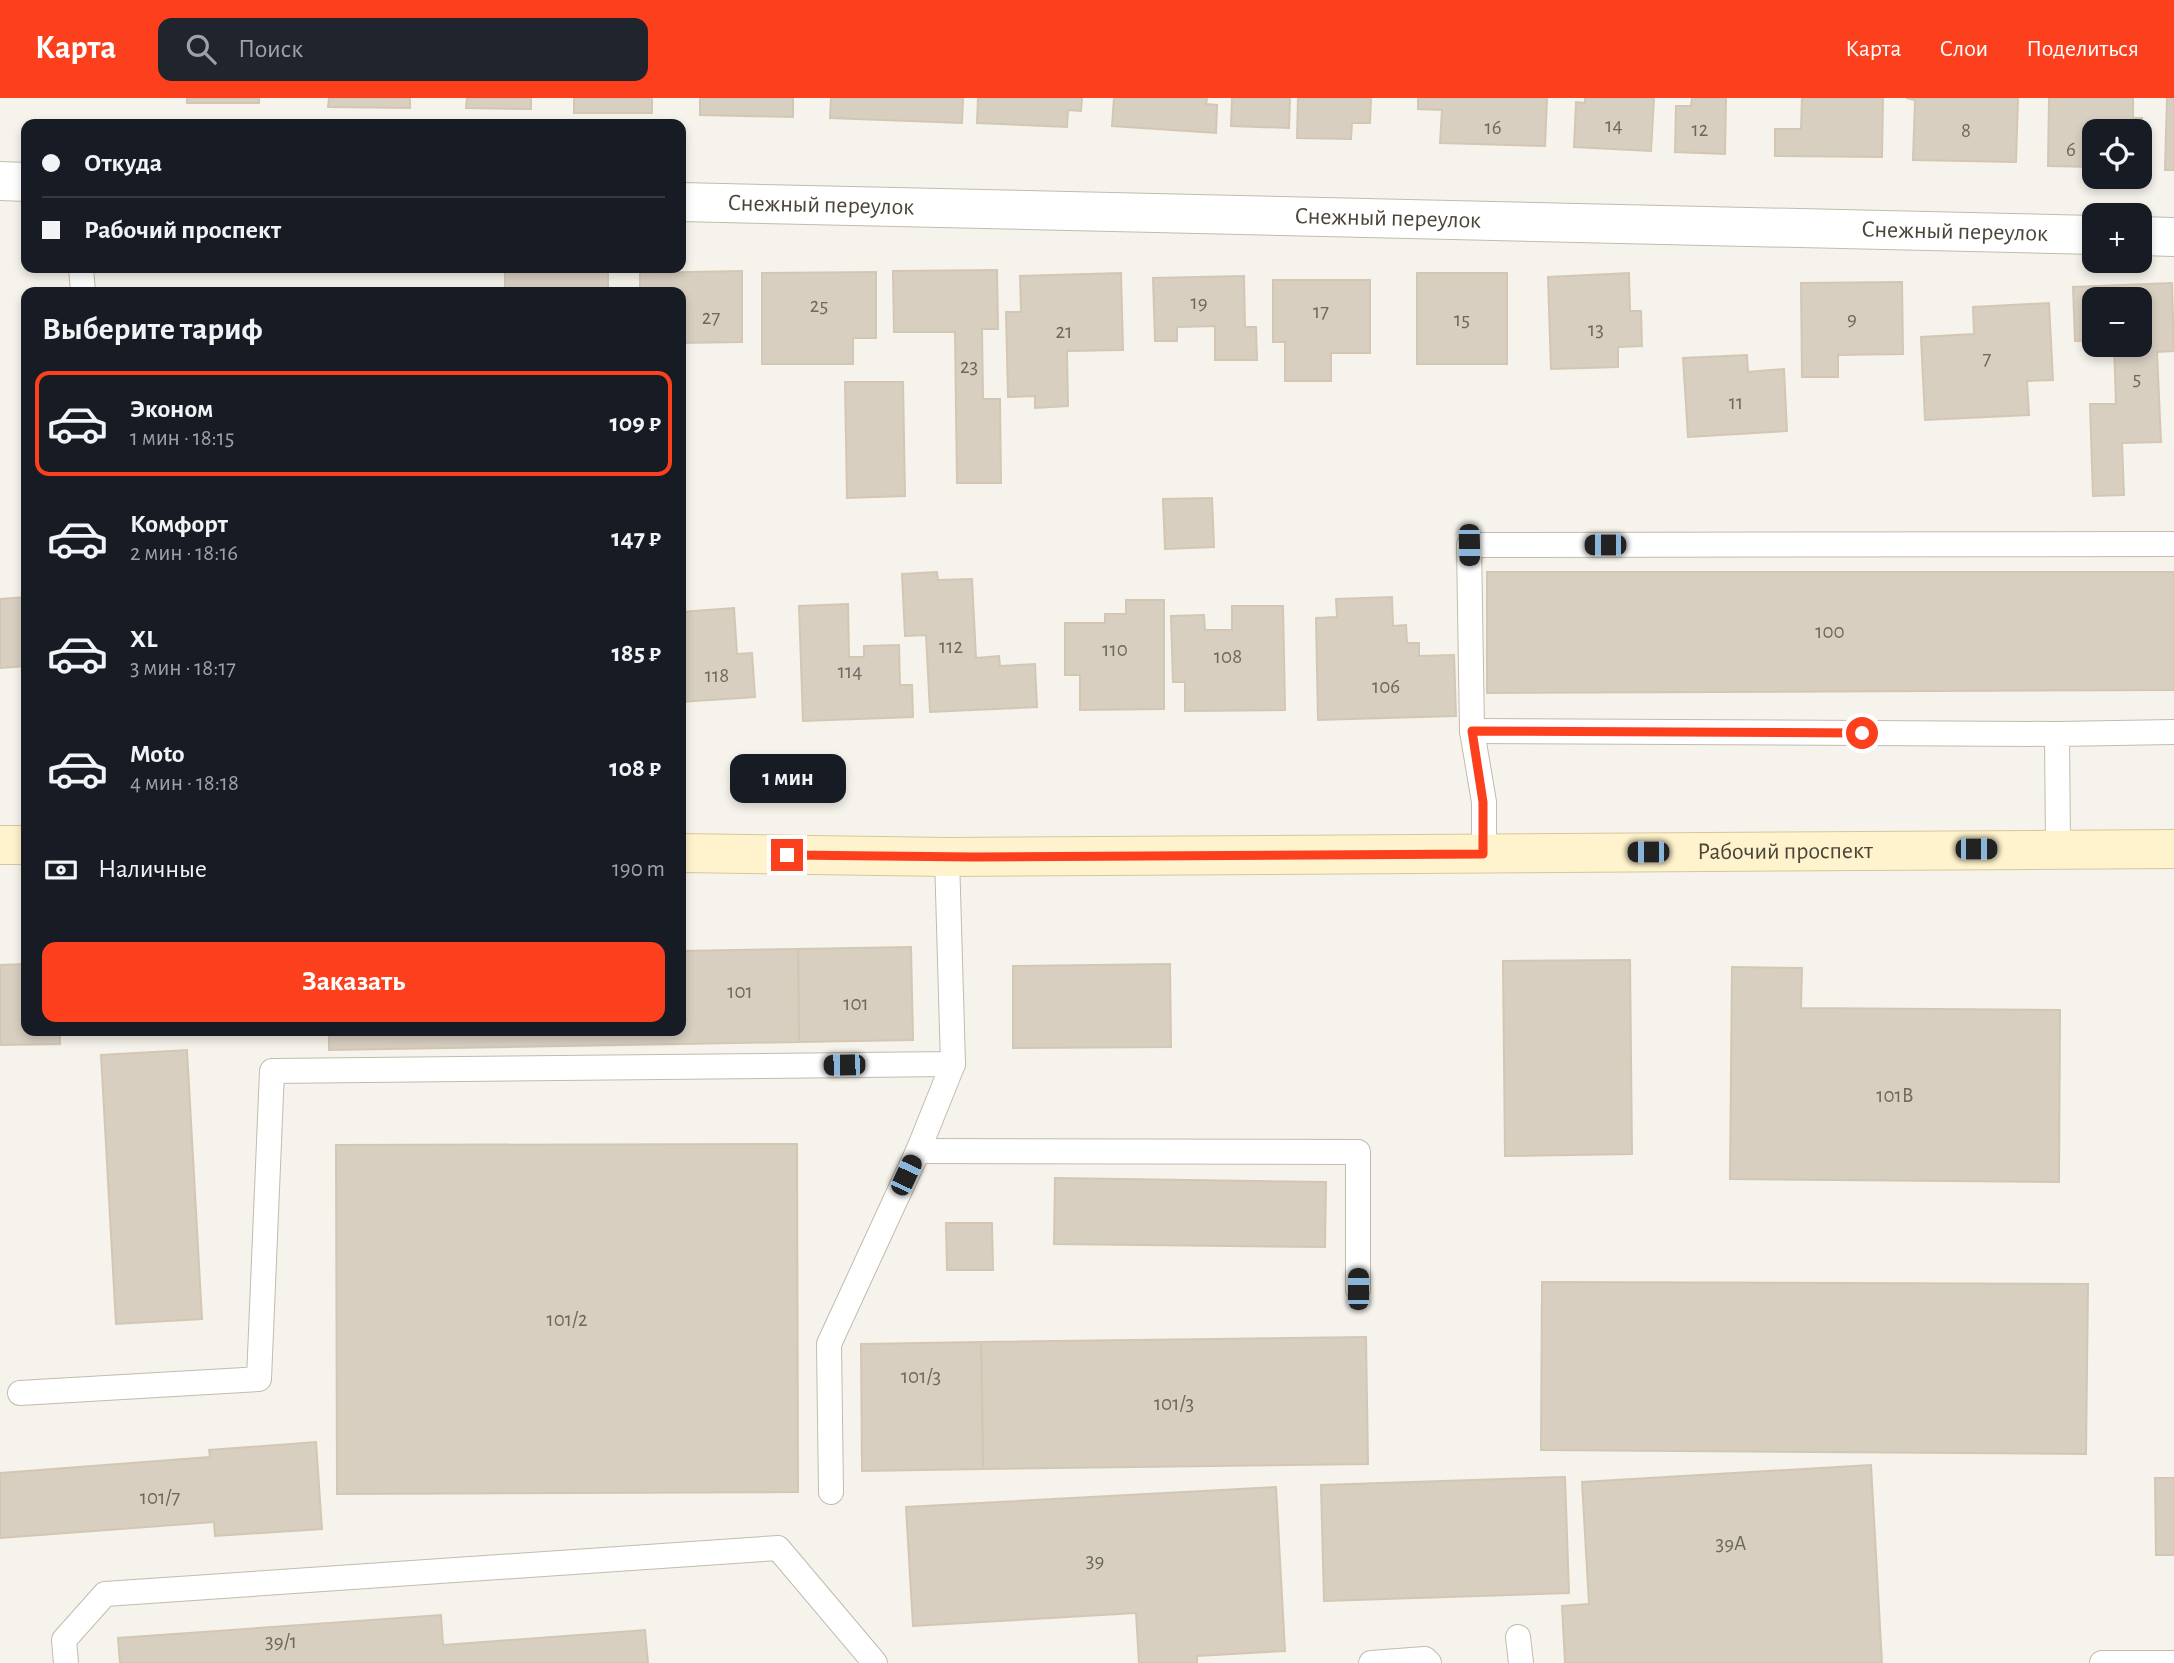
<!DOCTYPE html>
<html lang="ru">
<meta charset="utf-8">
<style>
:root{--surface:#171b24;--page:#20242c;--text:#f1f3f6;--muted:#9ea1a6;--line:#363941;--accent:#fc3f1d}
body{margin:0;font-family:"Alegreya Sans",sans-serif;background:var(--page);color:var(--text);height:100vh;display:flex;flex-direction:column;font-size:26px;white-space:nowrap}
*{box-sizing:border-box;margin:0}
p{font-size:23px;color:var(--muted)}
.icon{flex:none;width:38px;height:38px;fill:none;stroke:currentColor;stroke-width:2;stroke-linecap:round;stroke-linejoin:round}
.map{position:relative;flex:1;overflow:hidden}
.side{position:absolute;left:21px;top:189px;width:665px;height:749px;display:flex;flex-direction:column;background:var(--surface);border-radius:14px;box-shadow:0 4px 10px #0003}
.side>*{flex:none}
.top-card{position:absolute;left:21px;top:21px;width:665px;height:154px;border-radius:14px;box-shadow:0 4px 10px #0003;display:grid;align-content:center;height:154px;padding:0 21px;background:var(--surface)}
.fabs{position:absolute;left:2082px;top:21px;display:grid;gap:14px}
.fabs a{display:grid;place-items:center;width:70px;height:70px;border-radius:14px;background:var(--surface);box-shadow:0 4px 10px #0003;font-size:35px}
.end{position:absolute;width:32px;height:32px;margin:-16px;border:9px solid #fc3f1d;background:#fff;box-shadow:0 0 0 4px #fff}
.from{border-radius:50%}
.bubble{position:absolute;height:49px;border-radius:14px;background:var(--surface);box-shadow:0 4px 10px #0003;font-size:23px;font-weight:700;line-height:49px;text-align:center}
.car{position:absolute;width:21px;height:42px;margin:-21px -10px;border-radius:9px;box-shadow:0 0 5px 2px #0007;background:linear-gradient(#222 24%,#8ab4d8 0 40%,#222 0 76%,#8ab4d8 0 86%,#222 0)}
.top-card b{display:flex;align-items:center;gap:24px;height:66px;font-size:26px}
.top-card b+b{border-top:2px solid var(--line)}
.top-card i{width:18px;height:18px;background:var(--text)}
ul{padding:0;list-style:none}
li{display:flex;align-items:center;gap:21px;height:105px;margin:0 14px 10px;padding:0 7px;border:4px solid transparent;border-radius:14px}
li div{flex:1}
li b{display:block;font-size:26px}
li em{font-style:normal;font-weight:700}
li.selected{border-color:var(--accent)}
li>.icon{width:63px;height:63px;stroke-width:1.5}
h2{padding:0 21px;font-size:32px;line-height:84px}
.pay{display:flex;align-items:center;gap:18px;height:77px;padding:0 21px;font-size:26px}
.pay p{margin-inline-start:auto}
.action{display:flex;gap:14px;margin-top:auto;padding:14px 21px}
.action a{flex:1;height:80px;border-radius:14px;background:var(--accent);color:#fff;font-size:28px;font-weight:700;line-height:80px;text-align:center}
header{display:flex;align-items:center;gap:42px;box-sizing:border-box;height:98px;padding:0 35px;background:var(--accent);color:#fff}
header strong{font-size:33px}
nav{display:flex;gap:38px;margin-inline-start:auto;font-size:24px}
.search{width:490px;height:63px;background:var(--page);display:flex;align-items:center;gap:18px;box-sizing:border-box;padding:0 24px;border-radius:14px;color:var(--muted);font-size:26px}
.map>svg:first-child{display:block}
</style>
<header>
<strong>Карта</strong>
<div class="search"><svg class="icon" aria-label="search" viewBox="0 0 24 24"><circle cx="10" cy="10" r="6"/><path d="M15 15l6 6"/></svg>Поиск</div>
<nav><a>Карта</a><a>Слои</a><a>Поделиться</a></nav>
</header>
<div class="map">
<svg width="2174" height="1565" viewBox="0 0 2174 1565">
<rect width="100%" height="100%" fill="#f6f3ec"/>
<g fill="#d8cfc1" stroke="#d3c7b4" stroke-width="2">
<rect x="187" y="0" width="72" height="5"/>
<polygon points="329,0 410,0 410,10 328,9"/>
<polygon points="467,0 531,0 531,11 466,10"/>
<rect x="574" y="0" width="78" height="15"/>
<polygon points="700,0 793,0 793,19 700,17"/>
<polygon points="831,0 963,0 962,25 830,20"/>
<polygon points="978,0 1082,0 1081,13 1068,12 1067,29 977,25"/>
<polygon points="1114,0 1207,0 1206,6 1217,7 1216,35 1112,28"/>
<polygon points="1232,0 1290,0 1289,30 1231,28"/>
<polygon points="1298,0 1371,0 1370,25 1352,25 1351,41 1297,40"/>
<polygon points="1418,0 1547,0 1545,48 1440,45 1442,12 1418,11"/>
<polygon points="1585,0 1654,0 1651,53 1574,49 1576,4 1585,5"/>
<polygon points="1692,0 1726,0 1725,56 1675,54 1676,8 1691,8"/>
<polygon points="1802,0 1883,0 1882,59 1775,58 1775,31 1801,31"/>
<polygon points="1906,0 2018,0 2016,64 1913,62 1915,2"/>
<polygon points="2049,0 2133,0 2133,20 2142,20 2142,69 2140,33 2095,33 2095,69 2048,68"/>
<polygon points="2167,0 2174,0 2174,72 2165,72"/>
<polygon points="997,172 998,231 982,231 983,301 1000,301 1001,385 957,385 955,234 894,234 893,173"/>
<polygon points="505,173 608,174 608,194 505,194"/>
<polygon points="742,173 742,244 681,245 681,194 640,194 640,175"/>
<polygon points="876,174 876,240 853,240 853,266 762,266 762,175"/>
<polygon points="1121,175 1123,252 1067,253 1068,308 1035,310 1035,298 1008,299 1006,214 1021,214 1020,178"/>
<rect x="1417" y="175" width="90" height="91"/>
<polygon points="1629,175 1630,213 1641,213 1642,248 1618,249 1618,269 1551,271 1548,179"/>
<polygon points="1244,178 1245,229 1256,229 1257,262 1215,262 1215,228 1177,229 1177,243 1155,243 1153,180"/>
<polygon points="1273,182 1370,182 1370,255 1331,255 1331,283 1285,283 1285,244 1273,244"/>
<polygon points="1902,184 1903,256 1838,257 1838,279 1802,279 1801,185"/>
<polygon points="2172,185 2174,253 2157,254 2161,344 2122,345 2124,397 2093,398 2090,306 2116,306 2114,247 2140,247 2140,201 2095,201 2095,242 2075,243 2073,189"/>
<polygon points="2049,205 2053,282 2027,283 2029,317 1925,322 1921,239 1974,236 1973,209"/>
<polygon points="1747,257 1748,274 1784,271 1787,333 1688,339 1683,260"/>
<polygon points="845,284 903,284 905,398 847,400"/>
<polygon points="1212,400 1214,449 1165,451 1163,401"/>
<polygon points="937,474 938,482 972,481 976,560 999,558 1000,568 1035,566 1037,609 930,614 926,537 905,538 902,476"/>
<polygon points="1487,474 2174,474 2174,592 1487,595"/>
<polygon points="26,499 26,568 0,570 0,501"/>
<polygon points="1392,499 1393,528 1406,527 1407,545 1419,545 1419,558 1454,557 1456,618 1318,622 1316,520 1337,519 1336,501"/>
<polygon points="1126,502 1164,502 1164,611 1080,612 1080,577 1065,577 1065,525 1105,525 1105,516 1126,516"/>
<polygon points="848,506 849,559 864,559 864,548 899,547 900,587 912,587 913,619 803,623 799,508"/>
<polygon points="1232,508 1283,508 1285,612 1185,613 1185,584 1173,584 1171,518 1204,517 1205,532 1232,532"/>
<polygon points="734,510 737,556 752,555 755,599 681,604 681,514"/>
<polygon points="911,849 913,942 799,944 798,851"/>
<polygon points="798,851 799,944 329,952 329,933 681,933 681,853"/>
<polygon points="1630,862 1632,1056 1505,1058 1503,863"/>
<polygon points="26,866 26,933 60,933 60,946 0,947 0,867"/>
<polygon points="1170,866 1171,949 1013,950 1013,868"/>
<polygon points="1732,869 1802,870 1801,910 2060,912 2059,1084 1730,1081"/>
<polygon points="187,952 202,1221 116,1226 101,957"/>
<polygon points="797,1046 798,1394 337,1396 336,1047"/>
<polygon points="1055,1080 1326,1084 1325,1149 1054,1146"/>
<polygon points="946,1125 992,1125 993,1172 947,1172"/>
<polygon points="1542,1184 2088,1186 2086,1356 1541,1352"/>
<polygon points="1366,1239 1368,1366 983,1371 981,1244"/>
<polygon points="981,1244 983,1371 862,1373 861,1246"/>
<polygon points="316,1344 322,1431 215,1438 214,1424 0,1440 0,1375 210,1359 209,1352"/>
<polygon points="1871,1367 1882,1565 1565,1565 1562,1508 1589,1506 1582,1384"/>
<polygon points="1565,1379 1569,1495 1324,1503 1321,1387"/>
<polygon points="2155,1380 2174,1380 2174,1457 2156,1457"/>
<polygon points="1276,1389 1285,1553 1197,1558 1197,1565 1139,1565 1136,1515 913,1528 906,1409"/>
<polygon points="441,1517 443,1547 645,1532 648,1565 120,1565 118,1540"/>
</g>
<g fill="none" stroke-linecap="round" stroke-linejoin="round">
<defs>
<g id="lane">
<polyline points="81,170 83,194"/>
<polyline points="1472,633 2057,636"/>
<polyline points="2058,750 2057,636 2174,634"/>
<polyline points="1484,756 1484,704 1472,633 1469,447 2174,446"/>
<polyline points="918,1053 1358,1054 1358,1191"/>
<polyline points="20,1295 259,1281 272,973 953,966 947,759"/>
<polyline points="831,1394 829,1246 918,1053 953,966"/>
<polyline points="1518,1539 1521,1565"/>
<polyline points="66,1565 64,1542 105,1496 778,1450 875,1565"/>
<polyline points="1371,1565 1425,1561 1429,1565"/>
<polyline points="2102,1565 2174,1565"/>
</g>
<g id="street">
<polyline points="0,83 26,84"/>
<path id="s1" d="M681,104l1414,33"/>
<polyline points="2140,138 2174,139"/>
</g>
<g id="secondary">
<polyline points="0,747 26,747"/>
<path id="s2" d="M681,755l266,4 1227,-8"/>
</g>
</defs>
<use href="#lane" stroke="#c2bbae" stroke-width="26"/>
<use href="#street" stroke="#c2bbae" stroke-width="40"/>
<use href="#secondary" stroke="#d6c79b" stroke-width="40"/>
<use href="#lane" stroke="#fff" stroke-width="24"/>
<use href="#street" stroke="#fff" stroke-width="38"/>
<use href="#secondary" stroke="#fff3cd" stroke-width="38"/>
</g>
<g fill="none" stroke-linecap="round" stroke-linejoin="round">
<polyline stroke="#fc3f1d" stroke-width="9" points="787,757 974,759 1483,756 1483,704 1472,633 1862,635"/>
</g>
<g text-anchor="middle" dominant-baseline="central" stroke-width="5" stroke-linejoin="round" paint-order="stroke">
<g font-size="21" fill="#6e675b">
<text x="1614" y="27">14</text>
<text x="1493" y="29">16</text>
<text x="1700" y="31">12</text>
<text x="1966" y="32">8</text>
<text x="2071" y="51">6</text>
<text x="1199" y="204">19</text>
<text x="819" y="207">25</text>
<text x="1321" y="213">17</text>
<text x="711" y="219">27</text>
<text x="1852" y="220">9</text>
<text x="1462" y="221">15</text>
<text x="1596" y="231">13</text>
<text x="1064" y="233">21</text>
<text x="1987" y="260">7</text>
<text x="969" y="268">23</text>
<text x="2137" y="280">5</text>
<text x="1736" y="304">11</text>
<text x="1830" y="533">100</text>
<text x="951" y="548">112</text>
<text x="1115" y="551">110</text>
<text x="1228" y="558">108</text>
<text x="850" y="573">114</text>
<text x="717" y="577">118</text>
<text x="1386" y="588">106</text>
<text x="740" y="893">101</text>
<text x="856" y="905">101</text>
<text x="1895" y="997">101В</text>
<text x="567" y="1221">101/2</text>
<text x="921" y="1278">101/3</text>
<text x="1174" y="1305">101/3</text>
<text x="160" y="1399">101/7</text>
<text x="1731" y="1445">39А</text>
<text x="1095" y="1462">39</text>
<text x="281" y="1543">39/1</text>
</g>
<g font-size="24" fill="#4b4439" stroke="#fff">
<text stroke="none"><textPath href="#s1" startOffset="140">Снежный переулок</textPath></text>
<text stroke="none"><textPath href="#s1" startOffset="707">Снежный переулок</textPath></text>
<text stroke="none"><textPath href="#s1" startOffset="1274">Снежный переулок</textPath></text>
<text stroke="none"><textPath href="#s2" startOffset="1104">Рабочий проспект</textPath></text>
</g>
</g>
</svg>
<div class="fabs">
<a><svg class="icon" aria-label="locate" viewBox="0 0 24 24"><circle cx="12" cy="12" r="6"/><path d="M12 2v4M12 18v4M2 12h4M18 12h4"/></svg></a>
<a>+</a>
<a>−</a>
</div>
<i class="end from" style="left:1862px;top:635px"></i>
<i class="end" style="left:787px;top:757px"></i>
<div class="bubble" style="left:730px;top:656px;width:116px">1 мин</div>
<i class="car" style="left:1469px;top:447px;rotate:179deg"></i>
<i class="car" style="left:1605px;top:447px;rotate:270deg"></i>
<i class="car" style="left:1976px;top:751px;rotate:90deg"></i>
<i class="car" style="left:1648px;top:754px;rotate:270deg"></i>
<i class="car" style="left:844px;top:967px;rotate:269deg"></i>
<i class="car" style="left:906px;top:1077px;rotate:25deg"></i>
<i class="car" style="left:1358px;top:1191px;rotate:0deg"></i>
<div class="top-card">
<b><i class="from"></i>Откуда</b>
<b><i></i>Рабочий проспект</b>
</div>
<section class="side">
<h2>Выберите тариф</h2>
<ul>
<li class="selected"><svg class="icon" aria-label="car" viewBox="0 0 24 24"><path d="M5 17H2v-5l4-1 3-4h7l3 4 3 1v5h-3M9 17h6M6 11h13"/><circle cx="7" cy="17" r="2"/><circle cx="17" cy="17" r="2"/></svg><div><b>Эконом</b><p>1 мин · 18:15</p></div><em>109 ₽</em></li>
<li><svg class="icon" aria-label="car" viewBox="0 0 24 24"><path d="M5 17H2v-5l4-1 3-4h7l3 4 3 1v5h-3M9 17h6M6 11h13"/><circle cx="7" cy="17" r="2"/><circle cx="17" cy="17" r="2"/></svg><div><b>Комфорт</b><p>2 мин · 18:16</p></div><em>147 ₽</em></li>
<li><svg class="icon" aria-label="car" viewBox="0 0 24 24"><path d="M5 17H2v-5l4-1 3-4h7l3 4 3 1v5h-3M9 17h6M6 11h13"/><circle cx="7" cy="17" r="2"/><circle cx="17" cy="17" r="2"/></svg><div><b>XL</b><p>3 мин · 18:17</p></div><em>185 ₽</em></li>
<li><svg class="icon" aria-label="car" viewBox="0 0 24 24"><path d="M5 17H2v-5l4-1 3-4h7l3 4 3 1v5h-3M9 17h6M6 11h13"/><circle cx="7" cy="17" r="2"/><circle cx="17" cy="17" r="2"/></svg><div><b>Moto</b><p>4 мин · 18:18</p></div><em>108 ₽</em></li>
</ul>
<div class="pay"><svg class="icon" aria-label="cash" viewBox="0 0 24 24"><path d="M3 7h18v10H3z"/><circle cx="12" cy="12" r="2"/></svg>Наличные<p>190 m</p></div>
<div class="action"><a>Заказать</a></div>
</section>
</div>
